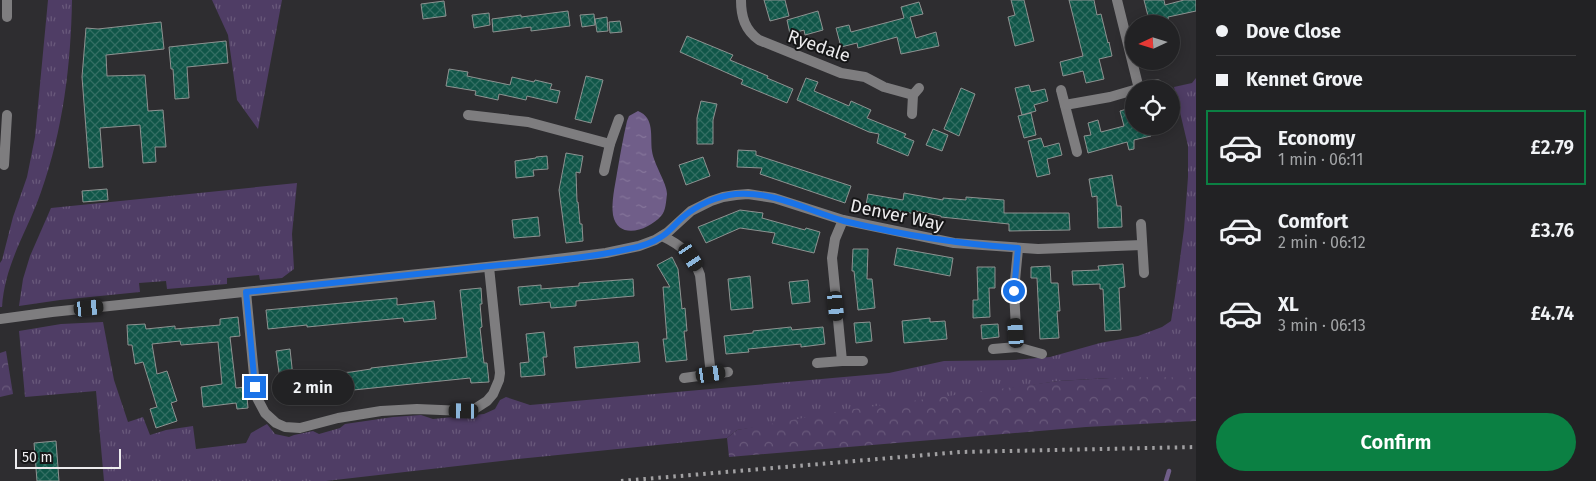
<!DOCTYPE html>
<meta charset="utf-8">
<style>
:root{--surface:#222224;--page:#2a2a2c;--text:#f1f3f6;--muted:#a2a4a6;--line:#3f3f41;--accent:#0b8043}
body{margin:0;font-family:"Fira Sans",sans-serif;background:var(--page);color:var(--text);height:100vh;display:flex;flex-direction:column;font-size:19px;white-space:nowrap}
*{box-sizing:border-box;margin:0}
p{font-size:16px;color:var(--muted)}
.icon{flex:none;width:28px;height:28px;fill:none;stroke:currentColor;stroke-width:2;stroke-linecap:round;stroke-linejoin:round}
.map{position:relative;flex:1;overflow:hidden}
.drawer{display:flex;flex-direction:column;background:var(--surface);width:400px}
.drawer>*{flex:none}
.top-card{display:grid;align-content:center;height:110px;padding:0 20px;background:var(--surface)}
.needle{width:32px;rotate:266deg}
.tools{position:absolute;left:1125px;top:15px;display:grid;gap:10px}
.tools a{display:grid;place-items:center;width:55px;height:55px;border-radius:50%;background:var(--surface);box-shadow:0 2px 12px #0003,0 0 0 1px var(--line);font-size:25px}
.scale{position:absolute;left:15px;bottom:12px;width:106px;box-sizing:border-box;padding-left:5px;border:2px solid #edecee;border-top:0;font-size:14px;line-height:18px;white-space:nowrap;color:#edecee;-webkit-text-stroke:4px #161617;paint-order:stroke}
.end{position:absolute;width:22px;height:22px;margin:-11px;border:6px solid #1a73e8;background:#fff;box-shadow:0 0 0 2px #fff}
.from{border-radius:50%}
.bubble{position:absolute;height:35px;border-radius:18px;background:var(--surface);box-shadow:0 2px 12px #0003,0 0 0 1px var(--line);font-size:16px;font-weight:600;line-height:35px;text-align:center}
.car{position:absolute;width:15px;height:30px;margin:-15px -8px;border-radius:6px;box-shadow:0 0 4px 1px #0007;background:linear-gradient(#222 24%,#8ab4d8 0 40%,#222 0 76%,#8ab4d8 0 86%,#222 0)}
.top-card b{display:flex;align-items:center;gap:18px;height:48px;font-size:19px}
.top-card b+b{border-top:1px solid var(--line)}
.top-card i{width:12px;height:12px;background:var(--text)}
ul{padding:0;list-style:none}
li{display:flex;align-items:center;gap:15px;height:75px;margin:0 10px 8px;padding:0 10px;border:2px solid transparent;border-radius:0px}
li div{flex:1}
li b{display:block;font-size:19px}
li em{font-style:normal;font-weight:600}
li.current{border-color:var(--accent)}
li>.icon{width:45px;height:45px;stroke-width:1.5}
.action{display:flex;gap:10px;margin-top:auto;padding:10px 20px}
.action a{flex:1;height:58px;border-radius:30px;background:var(--accent);color:#fff;font-size:20px;font-weight:600;line-height:58px;text-align:center}
main{display:flex;flex:1;min-height:0}
.map>svg:first-child{display:block}
</style>
<main>
<div class="map">
<svg width="1196" height="481" viewBox="0 0 1196 481">
<defs>
<pattern id="grass-tufts" width="24" height="20" patternUnits="userSpaceOnUse" patternTransform="scale(1.25)"><rect width="24" height="20" fill="#4f3d65"/><path d="M3 7l-1-3M5 7V3M7 7l1-3M15 17l-1-3M17 17v-4M19 17l1-3" fill="none" stroke="#69597b"/></pattern>
<pattern id="forest-crowns" width="20" height="18" patternUnits="userSpaceOnUse" patternTransform="scale(1.25)"><rect width="20" height="18" fill="#4f3d65"/><path d="M2 6a3 3 0 1 1 6 0M12 15a3 3 0 1 1 6 0" fill="none" stroke="#69597b"/></pattern>
<pattern id="water-ripples" width="26" height="14" patternUnits="userSpaceOnUse" patternTransform="scale(1.25)"><rect width="26" height="14" fill="#705e89"/><path d="M2 4q2-2 4 0t4 0M15 11q2-2 4 0t4 0" fill="none" stroke="#85759a"/></pattern>
<pattern id="building-cross-hatch" width="8" height="8" patternUnits="userSpaceOnUse" patternTransform="scale(1.25)"><rect width="8" height="8" fill="#105648"/><path d="M0 0l8 8M0 8l8-8" fill="none" stroke="#336e63"/></pattern>
</defs>
<rect width="100%" height="100%" fill="#2e2d30"/>
<g fill="url(#grass-tufts)">
<path d="M48,0h24c-1,64 -9,131 -31,192 -14,40 -36,71 -39,115h-2v-44l2,-3 11,-43 14,-40 8,-40z"/>
<polygon points="212,0 282,0 258,129 237,100 228,35"/>
<polygon points="1196,78 1196,378 1110,378 1058,381 737,430 727,438 518,459 326,481 104,481 96,391 25,397 19,331 61,324 103,322 114,380 128,422 143,417 150,435 166,430 193,426 196,449 246,443 251,433 267,424 275,434 289,437 294,435 313,431 319,434 340,428 345,424 393,417 421,415 433,419 484,414 495,409 500,400 506,397 530,405 889,373 944,361 1014,360 1050,357 1100,343 1138,336 1162,327 1171,321 1175,296 1184,229 1188,177 1188,146 1174,87 1192,83"/>
<polygon points="297,183 292,234 294,269 282,278 260,280 259,275 227,278 227,284 167,289 166,281 139,283 140,292 60,300 19,306 23,279 30,256 51,208"/>
</g>
<g fill="url(#forest-crowns)">
<polygon points="6,351 13,394 0,397 0,353"/>
<polygon points="1156,377 1196,378 1196,421 1086,427 729,457 727,438 737,430 846,410 1058,381 1110,378"/>
</g>
<path fill="url(#water-ripples)" d="M638,111c17,7 12,25 14,40 2,14 15,32 15,43 -1,7 -1,17 -6,22 -12,14 -43,25 -48,-1 -2,-13 2,-29 4,-42 3,-17 6,-35 10,-52l2,-5z"/>
<g fill="none" stroke-linecap="round" stroke-linejoin="round">
<polyline stroke="#705e89" stroke-width="4.5" points="1166,481 1169,471"/>
</g>
<g fill="url(#building-cross-hatch)" stroke="#8e9291">
<polygon points="764,0 785,0 789,16 770,21"/>
<polygon points="1011,0 1024,0 1034,41 1015,46 1008,17 1015,15"/>
<polygon points="1069,0 1094,0 1097,15 1101,14 1108,43 1109,42 1112,56 1099,59 1104,79 1086,83 1083,71 1063,76 1060,62 1083,56"/>
<polygon points="1144,0 1164,0 1165,5 1184,0 1196,0 1196,11 1168,17 1169,24 1150,24"/>
<polygon points="444,1 446,16 423,19 421,4"/>
<polygon points="919,2 923,14 910,17 916,38 936,32 939,46 901,54 897,37 858,48 857,43 841,47 836,28 849,25 851,32 904,18 901,7"/>
<polygon points="568,11 570,26 531,31 531,27 493,32 492,19 521,15 521,17"/>
<polygon points="818,11 823,30 805,35 804,30 790,34 787,20"/>
<polygon points="489,13 490,25 474,28 472,15"/>
<polygon points="594,14 595,25 582,27 580,15"/>
<polygon points="607,17 608,31 597,32 595,19"/>
<polygon points="620,21 622,32 610,33 609,22"/>
<polygon points="161,22 164,49 106,55 107,76 145,75 148,111 163,110 166,147 155,147 156,162 143,163 140,125 100,128 103,167 89,168 82,77 86,28 98,29"/>
<polygon points="687,36 733,55 730,60 768,76 767,78 793,89 787,103 741,84 743,80 680,52"/>
<polygon points="226,41 228,63 187,67 189,98 175,99 173,69 171,69 169,47"/>
<polygon points="449,69 468,72 467,76 510,85 512,77 534,82 535,80 552,84 550,89 560,91 557,103 527,96 526,100 499,94 498,100 475,95 476,91 446,86"/>
<polygon points="586,76 603,80 591,123 575,119"/>
<polygon points="806,78 818,82 814,91 849,106 851,101 871,110 867,118 906,134 904,137 914,141 908,156 877,143 879,134 869,132 797,100"/>
<polygon points="1029,85 1031,92 1045,89 1048,101 1034,105 1036,111 1022,115 1015,88"/>
<polygon points="961,88 975,94 959,136 944,129"/>
<polygon points="701,101 717,104 713,120 713,144 697,144 697,118"/>
<polygon points="1134,107 1134,126 1148,126 1151,136 1134,140 1134,149 1129,150 1127,142 1088,153 1084,136 1091,135 1088,123 1098,120 1101,132 1124,126 1120,111"/>
<polygon points="1031,113 1036,135 1024,138 1018,116"/>
<polygon points="933,129 948,135 942,151 926,145"/>
<polygon points="1041,138 1044,147 1059,143 1062,155 1047,159 1050,174 1037,177 1028,141"/>
<polygon points="738,150 756,151 756,155 851,186 845,203 760,174 762,168 737,167"/>
<polygon points="566,153 583,156 580,173 576,172 577,202 578,202 580,224 582,224 583,241 566,243 559,190"/>
<polygon points="547,156 548,169 533,170 534,176 516,178 515,161 536,158 536,157"/>
<polygon points="703,157 710,176 686,185 679,165"/>
<polygon points="1112,175 1117,206 1121,206 1122,227 1098,228 1097,196 1092,197 1089,179"/>
<polygon points="107,189 108,200 83,202 82,191"/>
<polygon points="904,193 943,200 943,198 966,200 966,197 1004,200 1004,213 1069,213 1070,230 1009,231 1009,224 941,217 941,216 916,211 916,214 888,209 887,215 865,211 868,194 903,200"/>
<polygon points="740,210 763,213 762,218 805,230 806,228 820,232 814,253 772,243 775,233 740,228 706,243 698,227"/>
<polygon points="538,217 540,236 514,238 512,220"/>
<polygon points="897,248 953,258 950,276 894,265"/>
<polygon points="853,249 868,249 867,279 872,279 875,308 858,310 854,271 852,271"/>
<polygon points="672,257 678,269 682,309 685,308 687,331 684,331 687,360 666,362 663,339 667,339 663,287 670,287 657,265"/>
<polygon points="1123,264 1125,287 1119,288 1121,330 1105,331 1103,289 1100,289 1100,284 1073,285 1072,271 1099,270 1098,266"/>
<polygon points="1050,266 1051,283 1058,283 1060,311 1057,311 1059,338 1040,339 1037,278 1031,278 1031,267"/>
<polygon points="977,267 995,267 995,288 989,288 990,317 973,318 973,300 978,300"/>
<polygon points="750,276 753,308 731,310 728,279"/>
<polygon points="633,279 634,296 576,301 576,306 551,308 550,302 520,305 518,287 541,285 541,289 579,286 579,283"/>
<polygon points="808,280 810,302 792,304 789,282"/>
<polygon points="481,288 482,304 480,304 482,327 480,328 484,363 487,363 489,382 471,383 470,378 334,392 302,396 303,400 281,402 278,380 280,380 276,351 290,349 293,377 351,372 371,369 371,368 467,357 460,290"/>
<polygon points="397,298 397,305 434,301 436,319 404,322 403,318 338,324 307,327 307,325 268,329 266,310"/>
<polygon points="238,317 240,336 230,337 236,388 246,387 248,408 237,409 236,403 203,407 201,387 222,384 218,342 181,345 180,341 152,344 157,374 167,371 177,401 171,403 177,421 156,428 150,409 157,407 143,362 135,364 132,345 128,345 127,325 145,324 146,329 175,326 175,329 197,327 220,325 220,319"/>
<polygon points="930,318 930,322 945,321 947,339 904,343 902,321"/>
<polygon points="870,322 872,341 856,343 854,323"/>
<polygon points="998,324 999,337 982,339 981,325"/>
<polygon points="791,327 792,330 823,327 825,344 801,347 801,344 748,349 749,352 726,354 724,336 753,333 753,331"/>
<polygon points="544,332 547,357 543,357 545,375 521,377 520,363 529,362 526,334"/>
<polygon points="638,342 640,362 576,368 574,347"/>
<polygon points="56,441 59,481 37,481 34,443"/>
</g>
<g fill="none" stroke-linecap="round" stroke-linejoin="round">
<g stroke="#7e7d7f" stroke-width="10">
<polyline points="7,0 7,17"/>
<path d="M741,0c0,17 4,30 18,40l82,33 24,4 19,10 29,8"/>
<polyline points="1117,0 1139,89"/>
<polyline points="1139,89 1157,84"/>
<polyline points="1061,90 1077,152"/>
<polyline points="1065,105 1110,97 1134,90"/>
<polyline points="912,114 913,95 919,88"/>
<polyline points="468,115 528,122 610,144"/>
<polyline points="4,165 7,115"/>
<polyline points="604,171 610,144 619,119"/>
<polyline points="1141,224 1144,273"/>
<path d="M662,236c19,9 31,19 38,39l11,100"/>
<polyline points="246,292 256,396 265,413 276,423 285,427 300,428 338,418 381,411 417,409 464,411 473,410 487,401 493,394 499,380 500,373 489,267"/>
<polyline points="0,319 52,312 524,263 606,253 639,246 655,240 668,232 691,211 711,201 723,197 736,195 748,194 774,198 843,220 954,243 1038,249 1142,245"/>
<polyline points="1017,347 1014,291 1018,249"/>
<polyline points="993,349 1017,347 1042,354"/>
<polyline points="842,361 832,258 835,239 843,220"/>
<polyline points="817,363 842,361 863,361"/>
<polyline points="684,378 728,372"/>
</g>
<polyline stroke="#a1a0a2" stroke-width="4" stroke-dasharray="2.5 5" stroke-linecap="butt" points="621,481 960,452 1196,447"/>
</g>
<g fill="none" stroke-linecap="round" stroke-linejoin="round">
<path stroke="#1a73e8" stroke-width="6" d="M255,387l-9,-95c79,-8 157,-16 235,-25 49,-5 99,-7 147,-18 11,-2 24,-6 33,-12 9,-5 14,-13 21,-19 15,-13 35,-22 54,-24 38,-3 73,17 108,27 58,14 115,23 174,27l-4,43"/>
</g>
<g text-anchor="middle" dominant-baseline="central" stroke-width="4" stroke-linejoin="round" paint-order="stroke">
<g font-size="18" fill="#edecee" stroke="#161617">
<text transform="translate(819 46) rotate(19)">Ryedale</text>
<text transform="translate(897 215) rotate(12)">Denver Way</text>
</g>
</g>
</svg>
<div class="tools">
<a><svg class="needle" viewBox="-14 -14 28 28"><path d="M0-13l5 13h-10z" fill="#e53935"/><path d="M0 13l5-13h-10z" fill="#a2a4a6"/></svg></a>
<a><svg class="icon" aria-label="locate" viewBox="0 0 24 24"><circle cx="12" cy="12" r="6"/><path d="M12 2v4M12 18v4M2 12h4M18 12h4"/></svg></a>
</div>
<div class="scale">50 m</div>
<i class="end from" style="left:1014px;top:291px"></i>
<i class="end" style="left:255px;top:387px"></i>
<div class="bubble" style="left:272px;top:370px;width:82px">2 min</div>
<i class="car" style="left:691px;top:257px;rotate:146deg"></i>
<i class="car" style="left:836px;top:306px;rotate:174deg"></i>
<i class="car" style="left:89px;top:308px;rotate:84deg"></i>
<i class="car" style="left:1016px;top:333px;rotate:356deg"></i>
<i class="car" style="left:711px;top:374px;rotate:81deg"></i>
<i class="car" style="left:464px;top:411px;rotate:271deg"></i>
</div>
<section class="drawer">
<div class="top-card">
<b><i class="from"></i>Dove Close</b>
<b><i></i>Kennet Grove</b>
</div>
<ul>
<li class="current"><svg class="icon" aria-label="car" viewBox="0 0 24 24"><path d="M5 17H2v-5l4-1 3-4h7l3 4 3 1v5h-3M9 17h6M6 11h13"/><circle cx="7" cy="17" r="2"/><circle cx="17" cy="17" r="2"/></svg><div><b>Economy</b><p>1 min · 06:11</p></div><em>£2.79</em></li>
<li><svg class="icon" aria-label="car" viewBox="0 0 24 24"><path d="M5 17H2v-5l4-1 3-4h7l3 4 3 1v5h-3M9 17h6M6 11h13"/><circle cx="7" cy="17" r="2"/><circle cx="17" cy="17" r="2"/></svg><div><b>Comfort</b><p>2 min · 06:12</p></div><em>£3.76</em></li>
<li><svg class="icon" aria-label="car" viewBox="0 0 24 24"><path d="M5 17H2v-5l4-1 3-4h7l3 4 3 1v5h-3M9 17h6M6 11h13"/><circle cx="7" cy="17" r="2"/><circle cx="17" cy="17" r="2"/></svg><div><b>XL</b><p>3 min · 06:13</p></div><em>£4.74</em></li>
</ul>
<div class="action"><a>Confirm</a></div>
</section>
</main>
